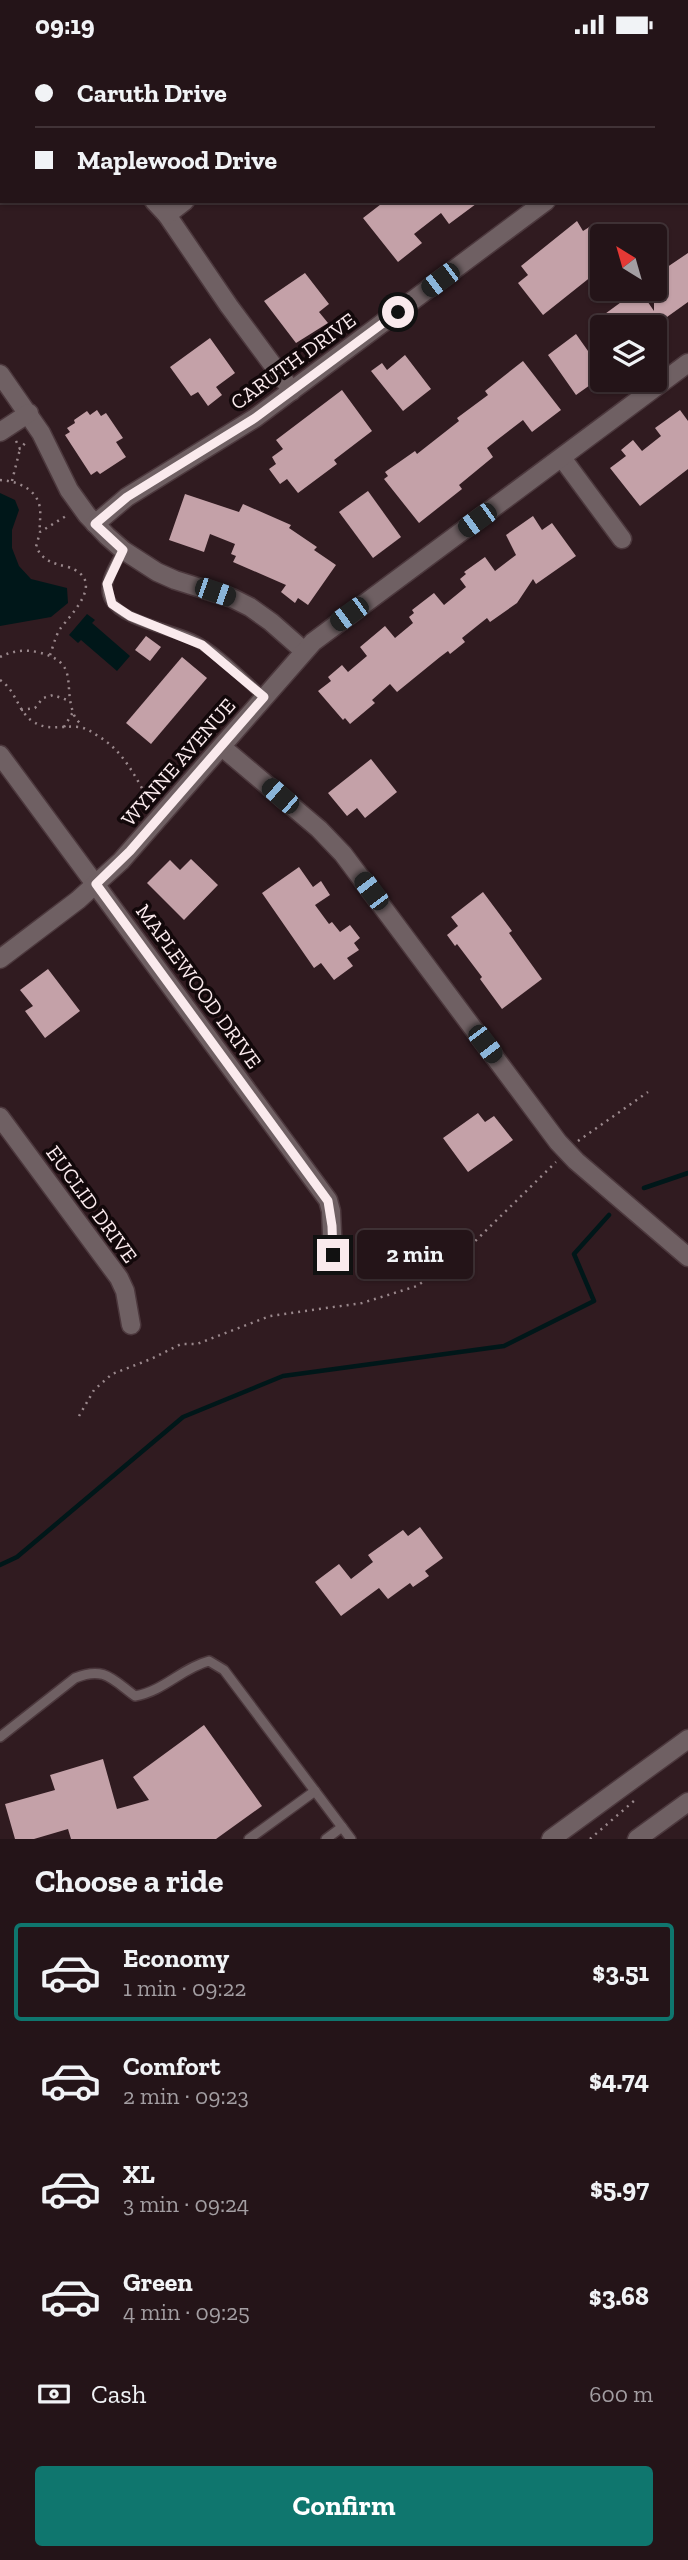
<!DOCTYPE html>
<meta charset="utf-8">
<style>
:root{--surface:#241418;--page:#302125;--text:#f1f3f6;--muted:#a39ea2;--line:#413337;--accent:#0f766e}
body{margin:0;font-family:"Zilla Slab",serif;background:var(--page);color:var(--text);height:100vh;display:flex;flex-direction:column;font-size:26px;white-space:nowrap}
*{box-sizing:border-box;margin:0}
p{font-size:23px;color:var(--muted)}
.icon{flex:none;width:38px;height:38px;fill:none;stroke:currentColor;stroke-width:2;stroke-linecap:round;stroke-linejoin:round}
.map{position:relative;height:1790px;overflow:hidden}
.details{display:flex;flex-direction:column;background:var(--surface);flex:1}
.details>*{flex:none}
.guide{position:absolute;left:0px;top:0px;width:690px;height:154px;box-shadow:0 2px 5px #0004,0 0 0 2px var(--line);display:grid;align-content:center;height:154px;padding:0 35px;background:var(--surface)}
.needle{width:46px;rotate:323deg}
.controls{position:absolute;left:590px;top:175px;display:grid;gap:14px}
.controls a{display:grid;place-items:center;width:77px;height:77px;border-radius:7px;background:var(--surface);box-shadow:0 2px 5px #0004,0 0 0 2px var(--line);font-size:35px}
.end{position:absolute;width:32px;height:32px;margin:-16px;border:9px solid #faeaed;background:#111;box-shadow:0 0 0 4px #111}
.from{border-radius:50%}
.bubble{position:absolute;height:49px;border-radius:7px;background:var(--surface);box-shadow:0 2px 5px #0004,0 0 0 2px var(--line);font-size:23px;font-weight:800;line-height:49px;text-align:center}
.car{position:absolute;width:21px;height:42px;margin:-21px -10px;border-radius:9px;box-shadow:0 0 5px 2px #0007;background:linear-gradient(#222 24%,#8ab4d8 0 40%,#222 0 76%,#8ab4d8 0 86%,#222 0)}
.guide b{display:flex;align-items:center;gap:24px;height:66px;font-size:26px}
.guide b+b{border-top:2px solid var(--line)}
.guide i{width:18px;height:18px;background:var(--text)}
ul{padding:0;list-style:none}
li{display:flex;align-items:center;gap:21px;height:98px;margin:0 14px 10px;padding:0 21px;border:4px solid transparent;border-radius:7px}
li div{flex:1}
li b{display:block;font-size:26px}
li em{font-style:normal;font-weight:800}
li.active{border-color:var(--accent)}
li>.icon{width:63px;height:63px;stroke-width:1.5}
h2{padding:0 35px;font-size:32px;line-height:84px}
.pay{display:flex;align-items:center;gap:18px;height:77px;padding:0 35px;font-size:26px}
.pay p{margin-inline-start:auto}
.button{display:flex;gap:14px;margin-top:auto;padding:14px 35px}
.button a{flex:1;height:80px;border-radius:7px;background:var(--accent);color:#fff;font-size:28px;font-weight:800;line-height:80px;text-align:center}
.status{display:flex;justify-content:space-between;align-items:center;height:49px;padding:0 35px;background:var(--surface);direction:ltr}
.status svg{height:19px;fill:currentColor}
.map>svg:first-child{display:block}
</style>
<div class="status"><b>09:19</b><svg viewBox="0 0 49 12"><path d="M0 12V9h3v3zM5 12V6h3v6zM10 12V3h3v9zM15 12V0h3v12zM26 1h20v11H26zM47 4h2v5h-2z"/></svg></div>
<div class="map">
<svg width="688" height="1790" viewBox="0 0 688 1790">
<rect width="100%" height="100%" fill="#301b20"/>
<g fill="#001719">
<polygon points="0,444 15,451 19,461 12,481 12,499 19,517 31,530 67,539 68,554 51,568 0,577"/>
<polygon points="87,565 95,571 92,574 130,607 117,622 81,591 78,594 69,586"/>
</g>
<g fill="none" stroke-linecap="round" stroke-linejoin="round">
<g stroke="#001719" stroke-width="4.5">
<polyline points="644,1139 688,1124"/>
<polyline points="0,1516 17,1508 183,1368 283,1327 504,1297 594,1252 574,1205 609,1166"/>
</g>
</g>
<g fill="#c4a1a8">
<polygon points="385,152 480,152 449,175 441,164 414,185 422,194 398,213 363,169"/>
<polygon points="577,172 583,182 594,175 602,186 602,219 543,266 518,234 528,226 521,217"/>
<polygon points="688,204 688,253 653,278 604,278 598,270 639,240 654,262 654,227"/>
<polygon points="305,224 329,255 319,263 328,274 296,294 264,252"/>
<polygon points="576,285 588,302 594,298 602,309 602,312 593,318 600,329 576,346 548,306"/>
<polygon points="210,289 235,324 216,338 222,346 208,357 198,343 191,347 170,318"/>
<polygon points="405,306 431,340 403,362 371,322 382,314 387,321"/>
<polygon points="523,312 561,361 532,383 523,371 497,391 487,399 493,408 459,436 462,440 419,474 384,430 388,427 385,423 415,402 417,405 459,372 457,369 488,346 485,342"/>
<polygon points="342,341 372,382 334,411 337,415 298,444 287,430 280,435 269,420 276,415 272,408 283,400 276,391"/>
<polygon points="97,361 101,367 106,364 123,389 116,393 126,408 100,425 97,422 91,426 65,386 70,383 67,379 75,374 74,371 87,362 90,366"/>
<polygon points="680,361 688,372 688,420 640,457 610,419 626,407 621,401 633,391 642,402 661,387 655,379"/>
<polygon points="368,442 401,488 373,509 339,463"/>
<polygon points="185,445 239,463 243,455 291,476 289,479 317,498 314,501 336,516 308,556 298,549 295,554 281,543 286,536 233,513 236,507 231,505 235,495 210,485 204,503 169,491"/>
<polygon points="533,467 542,481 552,474 576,507 536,535 533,530 517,554 490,573 487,569 462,589 465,593 450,605 448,602 440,608 397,643 390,635 372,651 375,654 350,675 345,669 343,671 318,642 331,632 328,628 342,616 348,623 367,607 360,598 385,577 395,589 413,574 409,568 414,564 412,561 434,544 444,556 466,538 460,530 466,525 464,523 485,508 495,522 516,506 506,486"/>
<polygon points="146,587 161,598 150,612 135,601"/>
<polygon points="182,608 207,629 151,695 126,674"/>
<polygon points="371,710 397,743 365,769 357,759 347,767 328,744"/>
<polygon points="191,810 218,836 184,871 147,834 170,811 180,821"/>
<polygon points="299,818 313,838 321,832 330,846 315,856 329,875 332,873 340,883 350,876 360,889 354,894 359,901 347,909 353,917 334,931 321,914 314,919 262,844"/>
<polygon points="483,843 512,882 509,884 542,930 502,960 480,930 482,928 457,895 455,897 447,886 458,877 451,868"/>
<polygon points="48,920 80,962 45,989 25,962 33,957 20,941"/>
<polygon points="478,1064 485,1073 494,1067 513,1091 468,1123 443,1089"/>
<polygon points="420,1478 443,1509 425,1522 429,1527 413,1538 410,1534 388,1550 379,1539 341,1567 315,1533 339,1515 351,1530 373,1513 368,1506 403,1481 408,1487"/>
<polygon points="204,1676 262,1757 216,1790 71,1790 68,1780 34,1790 15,1790 5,1755 55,1741 50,1726 103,1710 117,1760 149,1751 133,1728"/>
</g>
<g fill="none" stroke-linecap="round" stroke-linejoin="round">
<defs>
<g id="service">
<path d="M123,501c-8,15 -22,34 -13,50 11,21 61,29 82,39 27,13 50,39 72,58"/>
<path d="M0,1688l75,-59c29,-12 37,1 60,18 29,-5 47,-28 74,-35l15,9 127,169"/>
<polyline points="249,1790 315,1742"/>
<polyline points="326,1790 342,1778"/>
</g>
<g id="minor">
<polyline points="16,0 17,2"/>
<polyline points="311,0 313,2"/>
<polyline points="587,0 589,2"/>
<polyline points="383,2 386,0"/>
<polyline points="154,152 167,166 229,257 292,342"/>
<polyline points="167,166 185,152"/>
<polyline points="0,325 41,384 69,441 87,466 107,487 123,501 157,523 175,531 232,549 250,558 271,573 304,602"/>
<polyline points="0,383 29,364"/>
<polyline points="562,409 622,490"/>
<polyline points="95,475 127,448 255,369 546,152"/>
<polyline points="222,698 319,780 343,805 558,1093 576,1112 688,1208"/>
<polyline points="0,706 328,1151 331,1162 333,1206"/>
<polyline points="0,910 78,851 121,812 313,593 688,314"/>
<polyline points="0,1068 119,1229 125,1242 131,1276"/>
<polyline points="637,1790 688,1753"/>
</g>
<polyline id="tertiary" points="551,1790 688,1690"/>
</defs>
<use href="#service" stroke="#4c383d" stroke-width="12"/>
<use href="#minor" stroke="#4c383d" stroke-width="21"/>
<use href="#tertiary" stroke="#4c383d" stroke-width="21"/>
<g stroke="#9a888c" stroke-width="2.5" stroke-dasharray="2 5" stroke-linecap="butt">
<polyline points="16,392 20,400 27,392"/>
<path d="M0,431c17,1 38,9 40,29 1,8 -1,16 0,23"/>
<polyline points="12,432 20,400"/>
<path d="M50,606c3,-8 5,-18 10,-26 12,-16 47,-49 8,-62 -15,-4 -24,-5 -32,-20l4,-15 26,-16"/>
<path d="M0,608c12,-6 24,-8 37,-5 43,10 26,31 36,60 1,5 6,10 9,14"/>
<path d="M0,631c16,10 17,30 32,41 17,11 29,4 47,6 7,1 13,5 19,9 26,15 37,41 52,66"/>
<polyline points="21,661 35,659 43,649 53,646 70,652"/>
<polyline points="64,678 73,663"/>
<polyline points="578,1092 648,1043"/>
<polyline points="79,1367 94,1341 112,1325 151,1310 181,1295 197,1295 270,1267 362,1254 417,1237 461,1206 556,1113"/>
<polyline points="590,1790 635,1751"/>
</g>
<use href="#service" stroke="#6f6063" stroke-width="9"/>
<use href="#minor" stroke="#6f6063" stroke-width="18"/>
<use href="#tertiary" stroke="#6f6063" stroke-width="18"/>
</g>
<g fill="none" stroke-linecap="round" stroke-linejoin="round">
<polyline stroke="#faeaed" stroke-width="9" points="333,1206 332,1177 328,1152 96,835 130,802 264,648 202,596 130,567 112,555 107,535 123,501 95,475 127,448 255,369 398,263"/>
</g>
<g text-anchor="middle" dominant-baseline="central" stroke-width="7" stroke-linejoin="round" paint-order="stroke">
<g font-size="21" fill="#faeaed" stroke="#12080a">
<text transform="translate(293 312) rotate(-36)">CARUTH DRIVE</text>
<text transform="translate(178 713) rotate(-49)">WYNNE AVENUE</text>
<text transform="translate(199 937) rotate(54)">MAPLEWOOD DRIVE</text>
<text transform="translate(92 1155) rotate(54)">EUCLID DRIVE</text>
</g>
</g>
</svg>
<div class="controls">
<a><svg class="needle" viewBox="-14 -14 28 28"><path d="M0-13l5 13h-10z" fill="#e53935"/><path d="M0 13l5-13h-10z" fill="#a39ea2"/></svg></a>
<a><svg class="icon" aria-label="layers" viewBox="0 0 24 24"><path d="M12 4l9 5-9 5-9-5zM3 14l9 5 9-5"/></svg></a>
</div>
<i class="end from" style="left:398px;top:263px"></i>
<i class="end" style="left:333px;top:1206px"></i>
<div class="bubble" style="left:357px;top:1181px;width:116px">2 min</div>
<i class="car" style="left:440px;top:231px;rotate:233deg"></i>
<i class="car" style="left:477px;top:471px;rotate:234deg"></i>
<i class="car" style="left:215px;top:543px;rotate:109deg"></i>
<i class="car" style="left:349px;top:565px;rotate:234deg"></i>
<i class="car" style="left:280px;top:747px;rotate:311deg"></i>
<i class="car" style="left:371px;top:842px;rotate:323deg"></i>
<i class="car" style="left:485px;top:995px;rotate:143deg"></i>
<div class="guide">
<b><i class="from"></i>Caruth Drive</b>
<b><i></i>Maplewood Drive</b>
</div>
</div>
<section class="details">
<h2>Choose a ride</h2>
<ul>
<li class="active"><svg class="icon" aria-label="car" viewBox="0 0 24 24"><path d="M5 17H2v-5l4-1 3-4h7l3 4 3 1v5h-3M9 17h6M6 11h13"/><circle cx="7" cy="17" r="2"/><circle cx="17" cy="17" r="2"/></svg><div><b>Economy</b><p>1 min · 09:22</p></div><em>$3.51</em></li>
<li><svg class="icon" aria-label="car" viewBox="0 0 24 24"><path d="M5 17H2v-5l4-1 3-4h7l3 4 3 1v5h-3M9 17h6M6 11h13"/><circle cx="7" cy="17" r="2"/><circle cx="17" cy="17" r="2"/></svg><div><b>Comfort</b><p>2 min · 09:23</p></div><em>$4.74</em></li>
<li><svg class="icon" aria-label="car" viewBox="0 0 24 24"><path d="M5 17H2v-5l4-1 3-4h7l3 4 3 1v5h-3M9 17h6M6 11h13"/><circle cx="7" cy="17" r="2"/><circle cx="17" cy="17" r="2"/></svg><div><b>XL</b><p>3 min · 09:24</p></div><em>$5.97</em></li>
<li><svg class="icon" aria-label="car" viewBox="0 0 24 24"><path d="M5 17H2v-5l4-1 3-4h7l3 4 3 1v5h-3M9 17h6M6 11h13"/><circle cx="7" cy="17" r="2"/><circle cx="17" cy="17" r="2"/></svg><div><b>Green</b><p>4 min · 09:25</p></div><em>$3.68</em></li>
</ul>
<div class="pay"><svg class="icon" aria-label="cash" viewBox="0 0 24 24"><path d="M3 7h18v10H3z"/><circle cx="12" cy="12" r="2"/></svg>Cash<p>600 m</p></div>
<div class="button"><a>Confirm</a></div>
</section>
